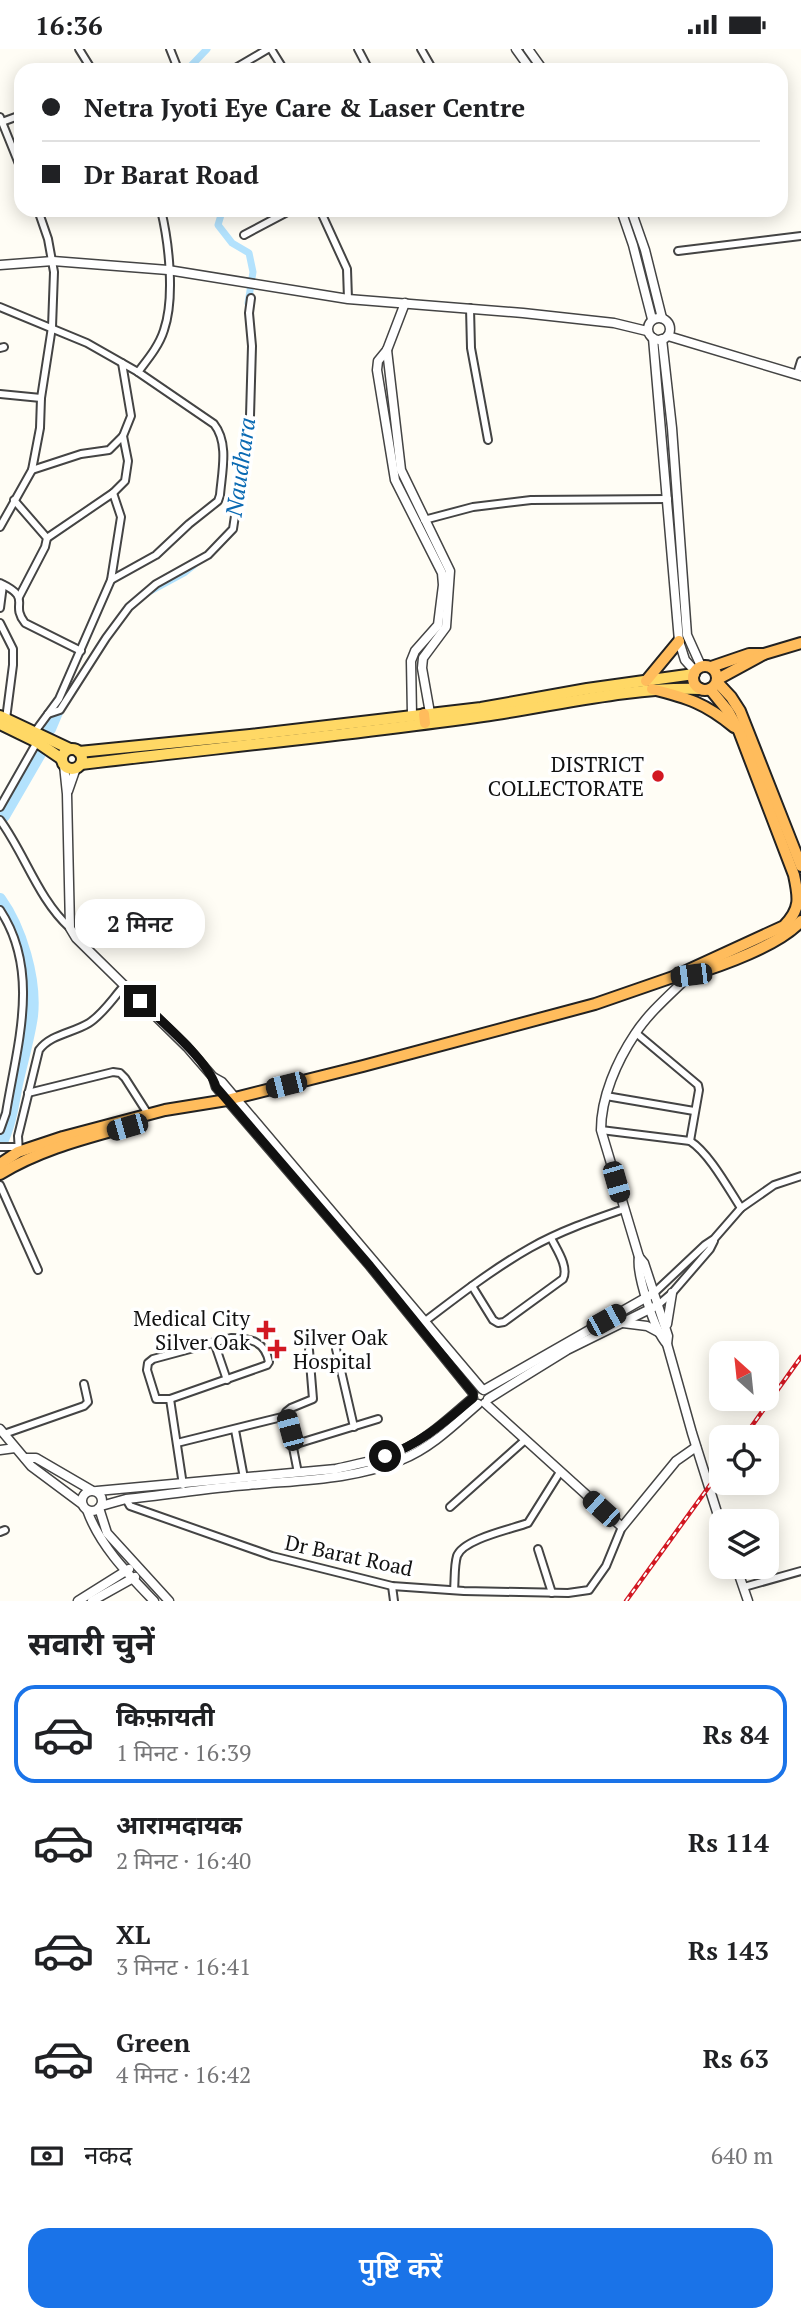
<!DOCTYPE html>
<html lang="hi">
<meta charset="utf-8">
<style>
:root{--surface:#fff;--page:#f6f6f6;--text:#202124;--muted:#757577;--line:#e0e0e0;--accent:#1a73e8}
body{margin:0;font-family:"PT Serif","Noto Sans Devanagari",serif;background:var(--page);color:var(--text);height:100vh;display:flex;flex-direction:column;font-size:26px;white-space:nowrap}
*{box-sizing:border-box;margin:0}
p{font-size:23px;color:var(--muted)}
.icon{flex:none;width:38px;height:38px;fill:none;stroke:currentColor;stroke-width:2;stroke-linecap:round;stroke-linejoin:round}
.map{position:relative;height:1552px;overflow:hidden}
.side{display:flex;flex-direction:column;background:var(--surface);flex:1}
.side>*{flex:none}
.top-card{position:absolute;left:14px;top:14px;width:774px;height:154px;border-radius:21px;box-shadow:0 4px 18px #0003;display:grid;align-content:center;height:154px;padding:0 28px;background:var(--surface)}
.needle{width:46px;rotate:333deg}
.fabs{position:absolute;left:709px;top:1292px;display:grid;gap:14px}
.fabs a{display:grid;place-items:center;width:70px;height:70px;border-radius:14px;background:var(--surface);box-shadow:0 4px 18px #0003;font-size:35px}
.end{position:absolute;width:32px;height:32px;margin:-16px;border:9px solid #111;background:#fff;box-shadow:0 0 0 4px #fff}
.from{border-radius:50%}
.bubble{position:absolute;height:49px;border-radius:21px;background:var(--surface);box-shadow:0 4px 18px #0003;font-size:23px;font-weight:600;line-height:49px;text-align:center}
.car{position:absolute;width:21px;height:42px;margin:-21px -10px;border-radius:9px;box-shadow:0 0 5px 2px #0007;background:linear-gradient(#222 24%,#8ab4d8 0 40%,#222 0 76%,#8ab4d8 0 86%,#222 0)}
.top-card b{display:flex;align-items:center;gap:24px;height:66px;font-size:26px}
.top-card b+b{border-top:2px solid var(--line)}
.top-card i{width:18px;height:18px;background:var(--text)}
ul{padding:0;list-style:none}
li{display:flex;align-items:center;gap:21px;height:98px;margin:0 14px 10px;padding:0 14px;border:4px solid transparent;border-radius:21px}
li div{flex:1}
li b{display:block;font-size:26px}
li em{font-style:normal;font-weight:600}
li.on{border-color:var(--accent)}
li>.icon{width:63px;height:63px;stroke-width:1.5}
h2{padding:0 28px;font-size:32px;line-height:84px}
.pay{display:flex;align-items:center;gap:18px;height:77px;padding:0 28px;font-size:26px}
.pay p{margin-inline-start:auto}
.button{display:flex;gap:14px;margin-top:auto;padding:14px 28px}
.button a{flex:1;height:80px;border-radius:21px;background:var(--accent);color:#fff;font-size:28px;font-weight:600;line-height:80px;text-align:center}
.status{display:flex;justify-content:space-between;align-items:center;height:49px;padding:0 35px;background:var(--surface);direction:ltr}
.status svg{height:19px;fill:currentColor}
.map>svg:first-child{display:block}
</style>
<div class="status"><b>16:36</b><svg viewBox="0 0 49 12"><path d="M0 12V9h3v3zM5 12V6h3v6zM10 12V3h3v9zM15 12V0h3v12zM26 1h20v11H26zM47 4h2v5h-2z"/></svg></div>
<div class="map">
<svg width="801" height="1552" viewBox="0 0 801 1552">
<rect width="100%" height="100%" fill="#fffdf5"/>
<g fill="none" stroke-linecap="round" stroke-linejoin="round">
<g stroke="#b3e2fd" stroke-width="7">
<polyline points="187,21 207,0"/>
<polyline points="225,161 221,166 218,176 232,194 249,204 253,223 248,254"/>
<polyline points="147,544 184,524 194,516"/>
</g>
<g stroke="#b3e2fd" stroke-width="12">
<polyline points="50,680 58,661"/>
<polyline points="4,767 41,703"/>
<path d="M0,850c21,29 36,80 32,117 -3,22 -10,45 -15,68 -4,21 -7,43 -17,62"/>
</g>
<defs>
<g id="minor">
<polyline points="79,0 92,21"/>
<polyline points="170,0 176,15"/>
<polyline points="271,0 284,21"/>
<polyline points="358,0 369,21"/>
<polyline points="421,0 433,21"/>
<polyline points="232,21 268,0"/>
<polyline points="0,68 21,120"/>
<polyline points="2,73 21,66"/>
<polyline points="320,161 347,220 348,250"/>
<polyline points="244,186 291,161"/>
<polyline points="678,202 801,187"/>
<path d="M0,258l87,36 51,29 76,52c15,19 8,47 6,71l-2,6 -29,23 -33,31 -45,25"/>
<polyline points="470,259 471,299 488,391"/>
<polyline points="0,299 4,298"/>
<path d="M138,323c10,-13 21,-26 26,-42 11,-32 5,-87 -3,-120"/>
<polyline points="797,325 801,312"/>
<polyline points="0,345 41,349"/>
<polyline points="32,421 81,405 109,401 123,387 131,367 122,314"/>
<polyline points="113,444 125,432 128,412 123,387"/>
<polyline points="14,451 47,489 45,498 19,548"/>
<polyline points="424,471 473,458 531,451 668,450"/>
<polyline points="0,478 32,421 40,379 41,349 52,278 54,223 48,190 38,161"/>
<path d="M0,534c34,16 9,20 25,40l56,28"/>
<polyline points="0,559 3,536"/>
<polyline points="0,574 13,600 13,616 6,670"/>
<polyline points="48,665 60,661 106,589 129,558 156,535 208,506 233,480 250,367 252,297 249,264 251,249"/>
<polyline points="34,684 59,650 111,531 121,468 113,444 47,489"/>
<polyline points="0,758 37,693"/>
<path d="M0,771c25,34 38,79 70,108"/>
<path d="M0,861c41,62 17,135 6,203l-6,17"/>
<polyline points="636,984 698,1036 699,1041 690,1092"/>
<polyline points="28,1044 113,1023 120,1024 125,1029 148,1065"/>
<polyline points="606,1047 694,1062"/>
<path d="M601,1081l89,11c19,12 38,47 51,67"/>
<polyline points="0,1098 18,1098"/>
<path d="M19,1104l-1,-17 21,-86c12,-16 34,-17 50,-27 14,-9 24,-25 35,-37"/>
<polyline points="0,1136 38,1221"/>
<path d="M472,1237l21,34 5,3 6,-1 59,-43c6,-12 -6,-29 -12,-41"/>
<polyline points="654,1244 705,1196 714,1190 741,1159 774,1136 801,1127"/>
<polyline points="658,1256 672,1244 710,1200 714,1192"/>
<path d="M424,1273c34,-26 69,-53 106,-74 30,-17 62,-28 94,-39"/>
<path d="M231,1289c19,0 34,3 38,24l-2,3 -97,34h-14l-9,-29 1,-7 5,-4z"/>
<polyline points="214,1293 227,1331"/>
<polyline points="336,1300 354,1378"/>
<polyline points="170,1350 183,1436"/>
<polyline points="235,1381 244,1429"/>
<polyline points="4,1385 84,1357 88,1353 84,1335"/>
<polyline points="177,1394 286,1367"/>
<polyline points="293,1396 378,1370"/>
<polyline points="298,1424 286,1363 291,1359 313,1350 309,1301"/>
<polyline points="126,1450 130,1457 272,1507 392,1537 464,1542 568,1544 589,1541 606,1517 622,1478"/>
<polyline points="450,1458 524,1392"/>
<polyline points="0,1483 5,1481"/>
<polyline points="538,1500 552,1544"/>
<polyline points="392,1537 394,1552"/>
<polyline points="744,1538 801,1522"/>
<path d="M454,1541c1,-10 0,-24 3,-34 6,-17 55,-27 71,-33l32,-51"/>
</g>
<g id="tertiary">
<polyline points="516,0 531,21"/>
<polyline points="528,0 543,21"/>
<polyline points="621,161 633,196 652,270"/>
<polyline points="631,161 645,201 662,269"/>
<polyline points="0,216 53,212 168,221 348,250 523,264 614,274 647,282"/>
<polyline points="405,254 387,301 378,312 377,321 395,431 442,524 443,536 438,576 415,602 411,612 412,666"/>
<circle cx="659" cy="280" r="11"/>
<polyline points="668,287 801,327"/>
<polyline points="653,289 679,592 685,611 695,622"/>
<polyline points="662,290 672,379 687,586 701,617"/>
<polyline points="387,301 401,421 450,522 446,578 423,609 422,619 430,664"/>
<polyline points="64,716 67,745 70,879 76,889 187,998 213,1028 222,1033 482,1340"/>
<polyline points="68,742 76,719"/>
<path d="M691,922v3c-19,19 -42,38 -56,60 -18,27 -34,63 -34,96l38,127 5,6 24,73 -1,8 25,89 29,92"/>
<polyline points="213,1028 216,1038 227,1051 370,1217 473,1344"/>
<path d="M639,1208c-3,17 16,75 28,87"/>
<polyline points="623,1274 647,1277 660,1284"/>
<polyline points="667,1275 672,1244"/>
<polyline points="484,1341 654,1244"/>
<polyline points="488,1350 567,1301 658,1256"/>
<polyline points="485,1354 622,1478 676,1412 696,1398"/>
<polyline points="0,1380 31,1417 82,1455"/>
<polyline points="0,1401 15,1399"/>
<polyline points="25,1409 36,1409 91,1441"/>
<circle cx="92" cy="1452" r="10"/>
<path d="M97,1442l239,-22c21,-5 45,-9 65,-18 27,-12 49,-34 72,-53"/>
<path d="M101,1457l25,-7c41,-4 81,-11 122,-14 51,-5 105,-5 153,-25 30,-12 53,-35 77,-56"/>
<polyline points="99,1459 107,1484 169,1552"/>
<path d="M87,1461c13,36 41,64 67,91"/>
<polyline points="736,1517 748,1552"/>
<polyline points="78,1552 129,1520"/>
<polyline points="92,1552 135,1528"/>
</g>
<g id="primary">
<polyline points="0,667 70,700"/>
<polyline points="0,675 37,693 62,710"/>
<circle cx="72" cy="710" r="10"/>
<polyline points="79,703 250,686 481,659 587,640 694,625"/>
<path d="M81,715c134,-16 269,-29 402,-48 73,-10 143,-29 217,-27"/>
</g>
<g id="trunk">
<circle cx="705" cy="629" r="12"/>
<polyline points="711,618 749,605 764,605"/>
<polyline points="718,630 764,605 801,594"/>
<polyline points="646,632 679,592"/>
<polyline points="717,633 731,648 740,662 801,817"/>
<path d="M652,640c36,9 53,14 82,38"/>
<polyline points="424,665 425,674"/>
<path d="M690,926c31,-9 90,-30 111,-54"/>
<path d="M0,1115l18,-12 45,-15 102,-27 62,-10 136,-34 232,-62 78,-27 111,-51c17,-17 15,-28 10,-51l-55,-144 -11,-20 -18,-22"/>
<path d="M0,1125c36,-22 75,-33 115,-44"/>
</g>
</defs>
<use href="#minor" stroke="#444" stroke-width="10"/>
<use href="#tertiary" stroke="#444" stroke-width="11"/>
<use href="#primary" stroke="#222" stroke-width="14"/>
<use href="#trunk" stroke="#222" stroke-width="14"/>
<use href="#minor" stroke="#fff" stroke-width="6"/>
<use href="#tertiary" stroke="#fff" stroke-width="8"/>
<use href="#primary" stroke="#ffd865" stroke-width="10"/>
<use href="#trunk" stroke="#ffbc5c" stroke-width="10"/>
<defs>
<g id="rail">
<polyline points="744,1388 801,1308"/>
<polyline points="626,1552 721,1421"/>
</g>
</defs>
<use href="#rail" stroke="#d21822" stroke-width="4.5"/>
<use href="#rail" stroke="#fff" stroke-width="2" stroke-dasharray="5" stroke-linecap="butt"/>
</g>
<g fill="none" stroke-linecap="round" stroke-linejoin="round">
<path stroke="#111" stroke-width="9" d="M140,952c21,20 68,59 76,86l154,179 103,127v5c-27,23 -53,47 -88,58"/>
</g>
<g fill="#d21822" stroke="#fff" stroke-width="2.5">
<circle cx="658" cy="727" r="7"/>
<path d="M262.5 1270.5h7v7h7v7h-7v7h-7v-7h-7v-7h7z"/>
<path d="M273.5 1289.5h7v7h7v7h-7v7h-7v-7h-7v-7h7z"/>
</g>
<g text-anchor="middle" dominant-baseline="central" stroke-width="7" stroke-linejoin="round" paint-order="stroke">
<g font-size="21" fill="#111" stroke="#fff" text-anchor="end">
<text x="644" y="715">DISTRICT<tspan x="644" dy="24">COLLECTORATE</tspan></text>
<text x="250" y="1269">Medical City<tspan x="250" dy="24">Silver Oak</tspan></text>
<text x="293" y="1288" text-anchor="start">Silver Oak<tspan x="293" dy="24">Hospital</tspan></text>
</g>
<g font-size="21" fill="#111" stroke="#fff">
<text transform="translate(349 1506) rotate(12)">Dr Barat Road</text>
</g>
<g font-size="23" font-style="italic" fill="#0a6ab3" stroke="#fff">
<text transform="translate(240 418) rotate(-82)">Naudhara</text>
</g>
</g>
</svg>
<div class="fabs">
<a><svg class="needle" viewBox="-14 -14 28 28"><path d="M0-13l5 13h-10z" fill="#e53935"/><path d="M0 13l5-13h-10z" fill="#757577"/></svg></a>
<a><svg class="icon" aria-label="locate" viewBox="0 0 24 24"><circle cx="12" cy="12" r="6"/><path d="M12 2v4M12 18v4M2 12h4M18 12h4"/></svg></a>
<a><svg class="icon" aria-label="layers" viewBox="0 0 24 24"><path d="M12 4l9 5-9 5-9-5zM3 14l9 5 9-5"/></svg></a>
</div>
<i class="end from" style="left:385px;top:1407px"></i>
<i class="end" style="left:140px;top:952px"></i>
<div class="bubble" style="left:75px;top:850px;width:130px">2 मिनट</div>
<i class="car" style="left:691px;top:926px;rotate:263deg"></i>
<i class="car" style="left:286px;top:1036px;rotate:256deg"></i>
<i class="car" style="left:127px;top:1078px;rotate:254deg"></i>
<i class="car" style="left:616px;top:1133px;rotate:164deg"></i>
<i class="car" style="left:606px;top:1271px;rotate:61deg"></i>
<i class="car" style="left:290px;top:1381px;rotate:345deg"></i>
<i class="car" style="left:601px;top:1460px;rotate:312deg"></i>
<div class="top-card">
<b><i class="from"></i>Netra Jyoti Eye Care &amp; Laser Centre</b>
<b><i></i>Dr Barat Road</b>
</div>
</div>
<section class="side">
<h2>सवारी चुनें</h2>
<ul>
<li class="on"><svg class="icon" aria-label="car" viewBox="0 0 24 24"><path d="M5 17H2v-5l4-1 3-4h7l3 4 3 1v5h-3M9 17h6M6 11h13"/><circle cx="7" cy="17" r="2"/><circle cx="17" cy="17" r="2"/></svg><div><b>किफ़ायती</b><p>1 मिनट · 16:39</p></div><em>Rs 84</em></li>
<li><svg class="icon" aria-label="car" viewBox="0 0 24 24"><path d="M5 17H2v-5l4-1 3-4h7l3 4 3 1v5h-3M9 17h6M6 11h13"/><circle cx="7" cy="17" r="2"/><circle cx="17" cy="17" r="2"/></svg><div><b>आरामदायक</b><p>2 मिनट · 16:40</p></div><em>Rs 114</em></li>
<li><svg class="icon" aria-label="car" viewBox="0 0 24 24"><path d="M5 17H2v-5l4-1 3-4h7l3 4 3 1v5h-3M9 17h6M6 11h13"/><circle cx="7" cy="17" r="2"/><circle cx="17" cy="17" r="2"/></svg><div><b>XL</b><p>3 मिनट · 16:41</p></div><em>Rs 143</em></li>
<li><svg class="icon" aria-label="car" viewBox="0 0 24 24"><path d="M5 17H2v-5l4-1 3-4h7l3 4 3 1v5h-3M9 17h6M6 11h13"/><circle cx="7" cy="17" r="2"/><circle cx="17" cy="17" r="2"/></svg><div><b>Green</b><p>4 मिनट · 16:42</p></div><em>Rs 63</em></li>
</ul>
<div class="pay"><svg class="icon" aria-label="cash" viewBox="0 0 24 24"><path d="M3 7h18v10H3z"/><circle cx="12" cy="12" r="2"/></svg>नकद<p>640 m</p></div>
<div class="button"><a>पुष्टि करें</a></div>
</section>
